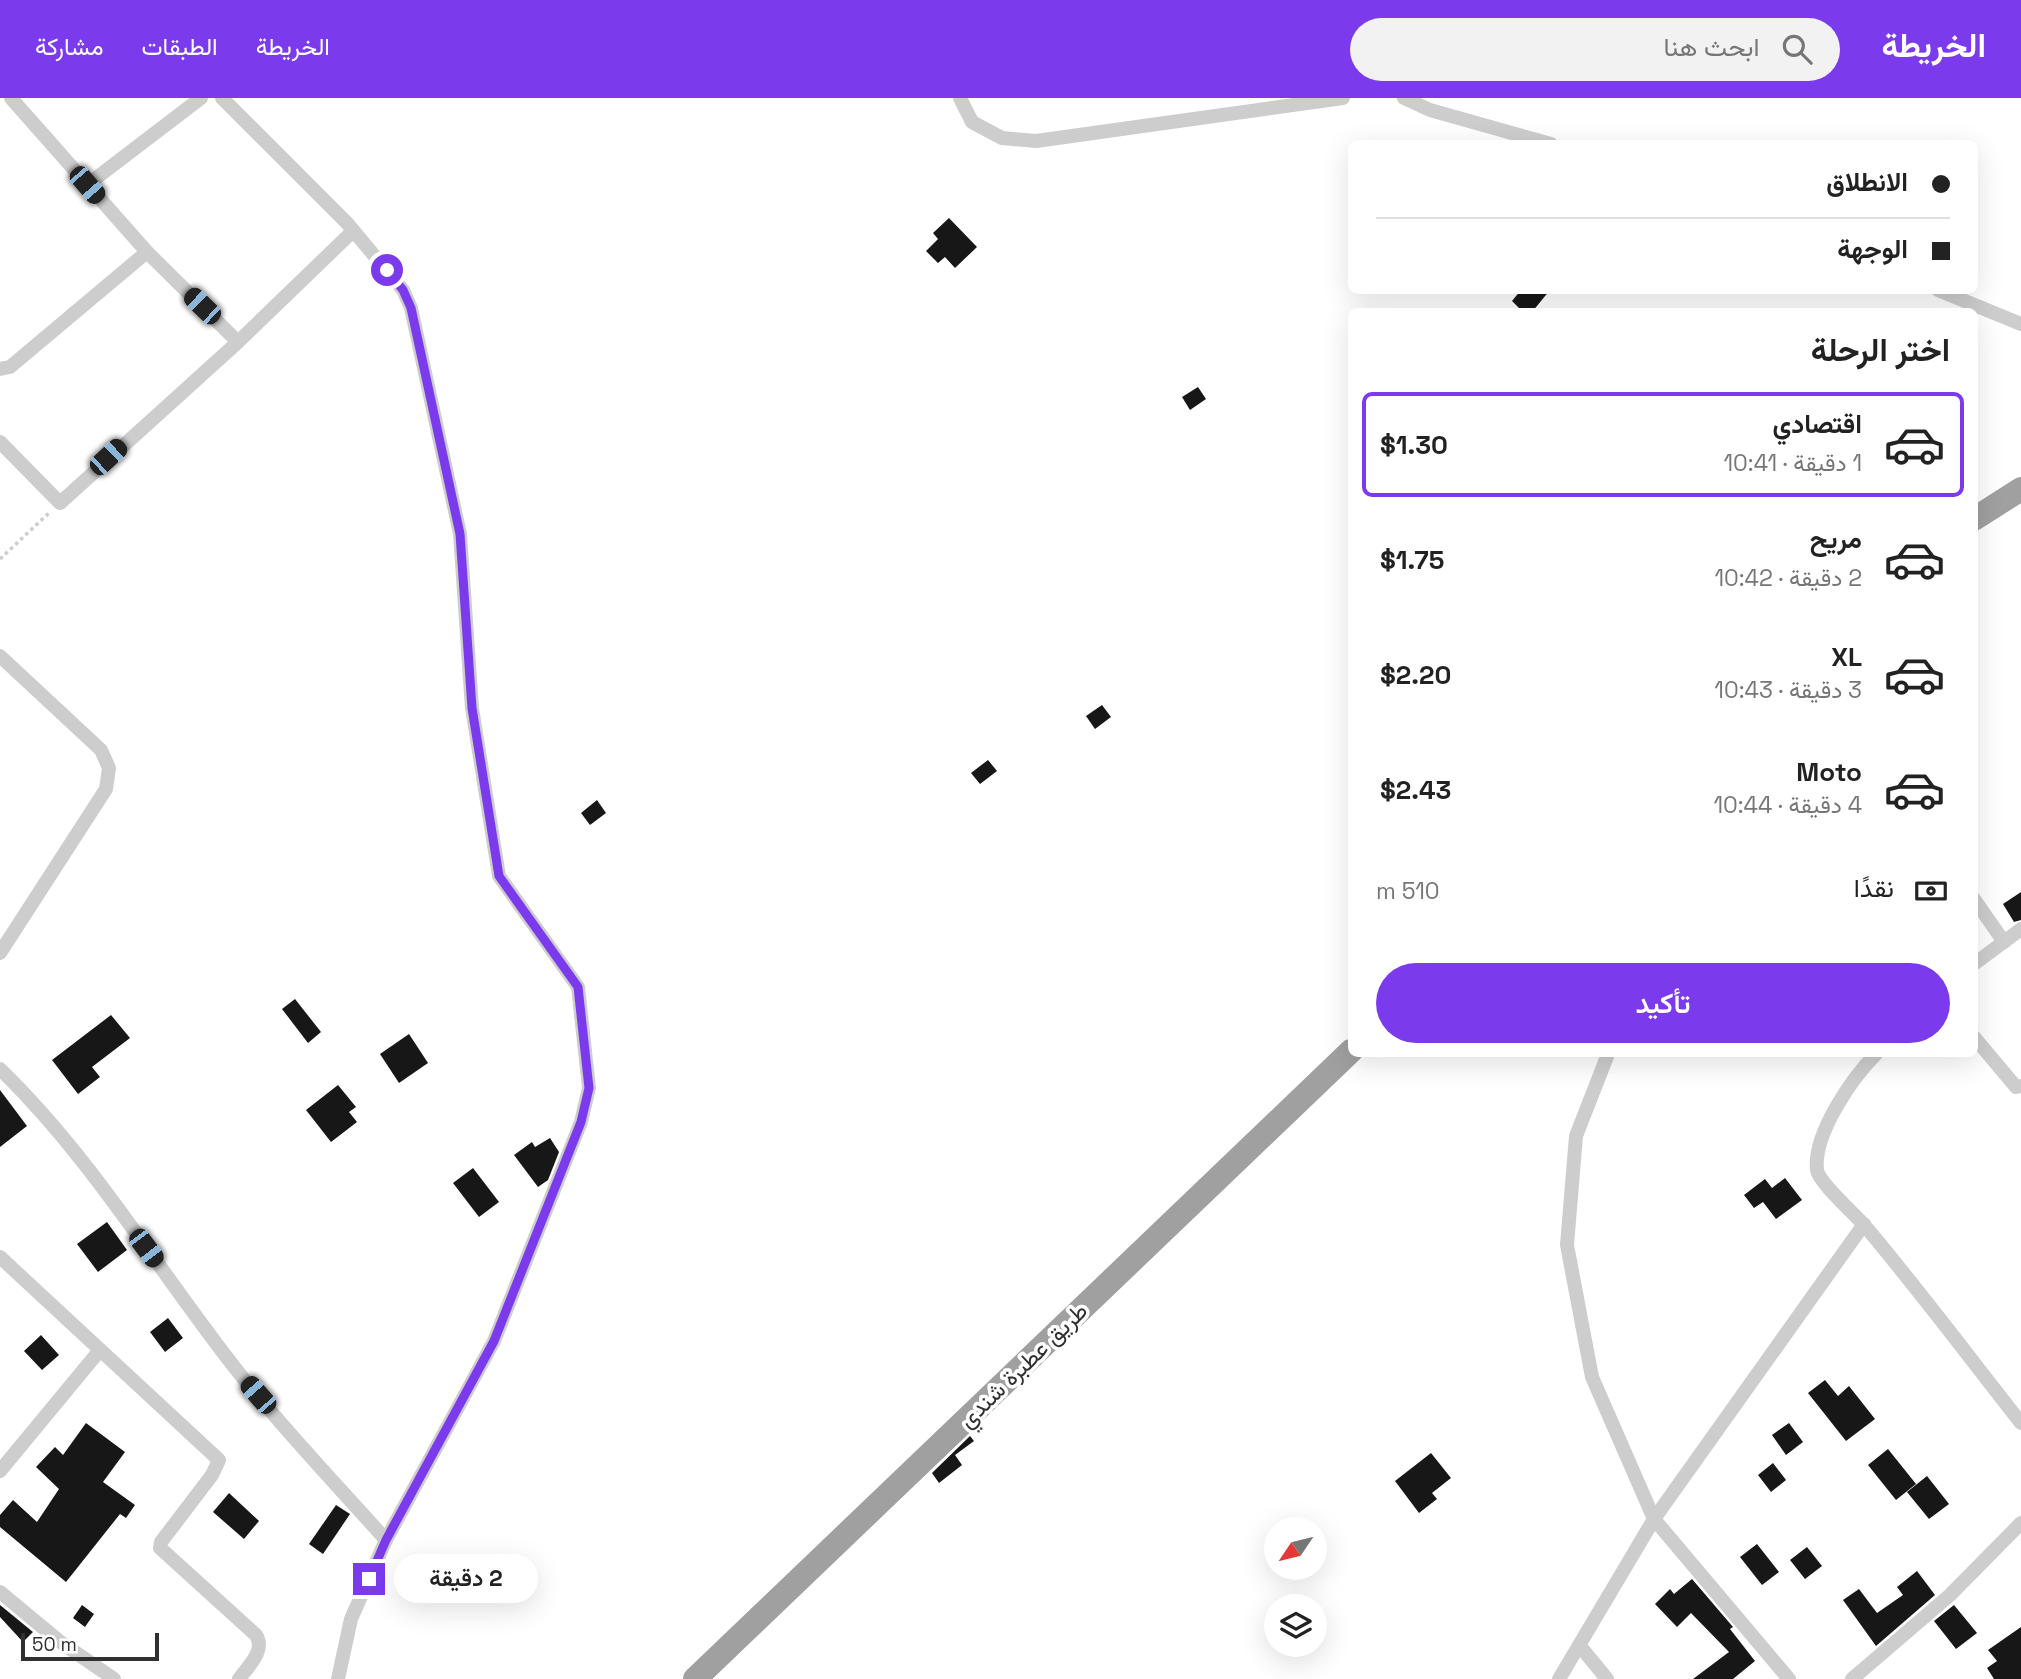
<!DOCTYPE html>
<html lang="ar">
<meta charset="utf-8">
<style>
:root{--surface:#fff;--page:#f2f2f2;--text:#222;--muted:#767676;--line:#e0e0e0;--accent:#7c3aed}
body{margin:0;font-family:"Space Grotesk",Vazirmatn,sans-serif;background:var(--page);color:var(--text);direction:rtl;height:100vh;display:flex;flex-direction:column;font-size:26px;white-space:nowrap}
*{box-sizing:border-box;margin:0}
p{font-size:23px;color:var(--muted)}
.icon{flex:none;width:38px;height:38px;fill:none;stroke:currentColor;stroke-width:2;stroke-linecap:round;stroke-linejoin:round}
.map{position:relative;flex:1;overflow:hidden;direction:ltr}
.details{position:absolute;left:1348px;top:210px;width:630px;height:749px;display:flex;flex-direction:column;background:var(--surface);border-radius:10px;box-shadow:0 7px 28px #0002;direction:rtl}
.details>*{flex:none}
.hud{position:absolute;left:1348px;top:42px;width:630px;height:154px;border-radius:10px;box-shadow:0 7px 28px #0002;direction:rtl;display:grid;align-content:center;height:154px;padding:0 28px;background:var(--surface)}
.needle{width:46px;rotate:235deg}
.tools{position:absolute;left:1264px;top:1419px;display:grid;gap:14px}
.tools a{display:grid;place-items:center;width:63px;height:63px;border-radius:50%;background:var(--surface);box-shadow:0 7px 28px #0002;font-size:35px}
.scale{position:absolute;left:21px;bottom:18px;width:138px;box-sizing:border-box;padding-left:7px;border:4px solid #303030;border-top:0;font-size:19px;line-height:24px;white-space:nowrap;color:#303030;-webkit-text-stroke:5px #fff;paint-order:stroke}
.end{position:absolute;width:32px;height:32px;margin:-16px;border:9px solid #7c3aed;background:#fff;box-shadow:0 0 0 4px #fff}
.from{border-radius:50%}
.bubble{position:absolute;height:49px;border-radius:24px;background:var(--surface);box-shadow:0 7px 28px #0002;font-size:23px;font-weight:600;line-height:49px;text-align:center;direction:rtl}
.car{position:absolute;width:21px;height:42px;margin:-21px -10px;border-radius:9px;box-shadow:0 0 5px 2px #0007;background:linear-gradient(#222 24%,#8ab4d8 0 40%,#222 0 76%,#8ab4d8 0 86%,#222 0)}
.hud b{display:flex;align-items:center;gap:24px;height:66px;font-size:26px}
.hud b+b{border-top:2px solid var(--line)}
.hud i{width:18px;height:18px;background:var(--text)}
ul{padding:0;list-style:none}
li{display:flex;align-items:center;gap:21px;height:105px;margin:0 14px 10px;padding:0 14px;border:4px solid transparent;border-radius:10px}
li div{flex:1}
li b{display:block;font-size:26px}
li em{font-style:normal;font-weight:600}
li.active{border-color:var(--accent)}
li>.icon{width:63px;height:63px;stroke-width:1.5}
h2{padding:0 28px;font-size:32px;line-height:84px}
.pay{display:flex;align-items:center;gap:18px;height:77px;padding:0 28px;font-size:26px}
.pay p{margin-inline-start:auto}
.cta{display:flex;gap:14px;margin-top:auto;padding:14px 28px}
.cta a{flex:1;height:80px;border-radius:42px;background:var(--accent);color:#fff;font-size:28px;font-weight:600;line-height:80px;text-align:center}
header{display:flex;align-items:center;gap:42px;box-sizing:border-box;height:98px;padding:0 35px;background:var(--accent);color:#fff}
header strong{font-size:33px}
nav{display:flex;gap:38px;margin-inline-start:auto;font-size:24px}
.search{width:490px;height:63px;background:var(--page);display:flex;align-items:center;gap:18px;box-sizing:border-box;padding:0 24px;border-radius:38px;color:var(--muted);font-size:26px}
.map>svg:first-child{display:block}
</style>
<header>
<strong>الخريطة</strong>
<div class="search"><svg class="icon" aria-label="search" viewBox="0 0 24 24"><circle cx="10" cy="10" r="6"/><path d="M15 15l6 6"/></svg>ابحث هنا</div>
<nav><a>الخريطة</a><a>الطبقات</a><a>مشاركة</a></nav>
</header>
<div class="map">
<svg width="2021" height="1581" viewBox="0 0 2021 1581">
<rect width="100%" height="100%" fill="#fff"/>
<g fill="#171717">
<polygon points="949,120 977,149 955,170 945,159 938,165 926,153 938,141 933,135"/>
<polygon points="1521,192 1550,192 1532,214 1523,214 1512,203"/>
<polygon points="1198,289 1206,301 1190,312 1182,299"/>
<polygon points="1102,607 1111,619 1095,631 1086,618"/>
<polygon points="988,662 997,673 980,686 971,675"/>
<polygon points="597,702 606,715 590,727 581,715"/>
<polygon points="2021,794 2021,822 2014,824 2003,806"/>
<polygon points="295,901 321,934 308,945 282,911"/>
<polygon points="111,917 130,940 92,969 100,979 78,996 52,962"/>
<polygon points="409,936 428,965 399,985 380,956"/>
<polygon points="338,987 356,1009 349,1014 357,1024 331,1044 306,1012"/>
<polygon points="0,992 27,1028 0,1049"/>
<polygon points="550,1040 559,1054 548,1082 538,1089 514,1057 532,1044 535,1049"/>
<polygon points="473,1070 499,1104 479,1119 453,1085"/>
<polygon points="1785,1080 1802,1102 1776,1121 1763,1104 1754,1110 1744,1097 1765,1081 1772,1090"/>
<polygon points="107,1124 127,1152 98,1174 77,1146"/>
<polygon points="168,1220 183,1240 165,1254 150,1234"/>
<polygon points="41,1237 59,1257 42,1272 24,1253"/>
<polygon points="1825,1282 1838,1298 1849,1288 1875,1321 1846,1343 1808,1295"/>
<polygon points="86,1325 125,1354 103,1384 135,1407 126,1420 120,1416 66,1484 0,1429 0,1417 13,1402 37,1424 59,1391 36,1369 55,1349 63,1357"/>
<polygon points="1789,1325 1803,1344 1786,1357 1772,1337"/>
<polygon points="970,1338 974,1343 955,1357 962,1367 939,1385 932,1375"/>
<polygon points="1888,1351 1916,1386 1896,1402 1868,1367"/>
<polygon points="1431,1355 1451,1380 1432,1395 1437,1401 1419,1415 1395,1383"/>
<polygon points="1773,1365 1786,1382 1771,1394 1758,1377"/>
<polygon points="1927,1378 1949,1406 1929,1421 1907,1394"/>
<polygon points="229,1395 259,1423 244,1441 213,1414"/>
<polygon points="336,1407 350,1416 323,1456 309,1446"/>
<polygon points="1757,1446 1779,1474 1762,1487 1740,1459"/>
<polygon points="1807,1449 1822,1468 1805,1481 1790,1462"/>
<polygon points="1917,1473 1935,1497 1876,1548 1843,1502 1859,1491 1877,1515 1903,1497 1897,1489"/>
<polygon points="1692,1481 1733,1529 1730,1531 1755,1563 1733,1581 1693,1581 1729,1554 1691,1515 1677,1529 1655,1506 1670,1491 1674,1496"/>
<polygon points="0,1507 33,1534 23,1544 0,1519"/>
<polygon points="82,1507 94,1516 85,1529 73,1520"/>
<polygon points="1954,1507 1977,1535 1956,1551 1934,1523"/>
<polygon points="2021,1529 2021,1581 1994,1581 1987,1570 1997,1563 1988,1552"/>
</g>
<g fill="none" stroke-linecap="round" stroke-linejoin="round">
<polyline stroke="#cdcdcd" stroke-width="3.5" stroke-dasharray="3.5 3.5" stroke-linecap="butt" points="0,461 50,414"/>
<g stroke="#cdcdcd" stroke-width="14">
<polyline points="11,0 147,154 238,244"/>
<polyline points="222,0 347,125 403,192 411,210 460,436 472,610 499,778 578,889 589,990 581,1024 494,1243 386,1442 351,1521 338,1581"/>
<polyline points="960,0 972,24 1002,40 1036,43 1343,0"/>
<polyline points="1404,0 1430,12 1551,46"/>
<polyline points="87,87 201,0"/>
<polyline points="1938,192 2021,226"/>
<polyline points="0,271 10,269 147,154"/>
<polyline points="0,344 60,405 238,244 353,133"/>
<polyline points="0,558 101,652 109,670 106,691 0,855"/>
<polyline points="1974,801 2004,844"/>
<polyline points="1974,866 2021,831"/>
<polyline points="1974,939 2016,989 2021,988"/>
<polyline points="1608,956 1576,1038 1567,1147 1592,1279 1654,1421 1789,1581"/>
<path d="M1876,956c-24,24 -63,80 -59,116 2,13 38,44 48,56 54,64 104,131 156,197"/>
<path d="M0,971c93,90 159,203 239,304 46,58 98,112 147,167"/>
<path d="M0,1159l219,203 -7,15 -51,67 -1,6 96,87c10,16 -8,31 -17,44"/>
<polyline points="0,1373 100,1252"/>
<polyline points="0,1494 59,1543 114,1581"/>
<polyline points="1580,1548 1607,1581"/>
<polyline points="1559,1581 1654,1421 1864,1126"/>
<polyline points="1852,1581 1950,1497 2021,1425"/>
</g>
<g stroke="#a0a0a0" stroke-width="24">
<polyline points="1974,421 2021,391"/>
<polyline points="695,1581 1351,953"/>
</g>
</g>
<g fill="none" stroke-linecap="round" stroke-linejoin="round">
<polyline stroke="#7c3aed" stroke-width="9" points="369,1481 386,1442 494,1243 581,1024 589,990 578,889 499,778 472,610 460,436 411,210 403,192 387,172"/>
</g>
<g text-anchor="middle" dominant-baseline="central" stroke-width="7" stroke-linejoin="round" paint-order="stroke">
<g font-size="23" fill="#303030" stroke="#fff">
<text transform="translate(1023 1267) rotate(-44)">طريق عطبرة شندي</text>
</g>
</g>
</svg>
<div class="tools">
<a><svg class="needle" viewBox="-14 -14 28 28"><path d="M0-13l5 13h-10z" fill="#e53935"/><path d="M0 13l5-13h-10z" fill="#767676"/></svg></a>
<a><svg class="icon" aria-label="layers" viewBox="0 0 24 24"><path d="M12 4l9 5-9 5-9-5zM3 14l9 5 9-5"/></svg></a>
</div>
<div class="scale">50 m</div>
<i class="end from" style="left:387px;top:172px"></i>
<i class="end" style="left:369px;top:1481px"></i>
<div class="bubble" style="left:394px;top:1456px;width:144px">2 دقيقة</div>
<i class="car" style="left:87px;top:87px;rotate:139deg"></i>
<i class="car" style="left:202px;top:208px;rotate:314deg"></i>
<i class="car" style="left:108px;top:359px;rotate:47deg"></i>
<i class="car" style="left:146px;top:1150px;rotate:143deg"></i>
<i class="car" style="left:258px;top:1297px;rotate:319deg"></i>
<div class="hud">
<b><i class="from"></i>الانطلاق</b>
<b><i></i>الوجهة</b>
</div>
<section class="details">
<h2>اختر الرحلة</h2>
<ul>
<li class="active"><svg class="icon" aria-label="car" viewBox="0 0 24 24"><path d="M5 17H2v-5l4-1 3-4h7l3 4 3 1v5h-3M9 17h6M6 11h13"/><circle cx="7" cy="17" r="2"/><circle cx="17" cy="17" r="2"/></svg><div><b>اقتصادي</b><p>1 دقيقة · 10:41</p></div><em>$1.30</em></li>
<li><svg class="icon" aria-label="car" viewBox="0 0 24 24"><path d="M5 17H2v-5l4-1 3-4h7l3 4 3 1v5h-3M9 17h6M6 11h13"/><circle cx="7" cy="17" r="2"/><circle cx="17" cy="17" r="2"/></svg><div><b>مريح</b><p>2 دقيقة · 10:42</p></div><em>$1.75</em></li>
<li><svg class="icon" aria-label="car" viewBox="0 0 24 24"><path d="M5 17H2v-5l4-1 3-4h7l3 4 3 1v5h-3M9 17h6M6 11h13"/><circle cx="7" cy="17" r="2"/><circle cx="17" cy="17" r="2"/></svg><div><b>XL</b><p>3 دقيقة · 10:43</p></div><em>$2.20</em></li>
<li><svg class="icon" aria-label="car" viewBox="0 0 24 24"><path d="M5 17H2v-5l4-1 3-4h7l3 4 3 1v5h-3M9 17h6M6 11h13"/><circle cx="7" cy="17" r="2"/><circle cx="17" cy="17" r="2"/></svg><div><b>Moto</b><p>4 دقيقة · 10:44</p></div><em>$2.43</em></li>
</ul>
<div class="pay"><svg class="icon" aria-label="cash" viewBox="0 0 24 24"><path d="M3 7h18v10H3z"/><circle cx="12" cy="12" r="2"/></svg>نقدًا<p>510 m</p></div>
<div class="cta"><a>تأكيد</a></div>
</section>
</div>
